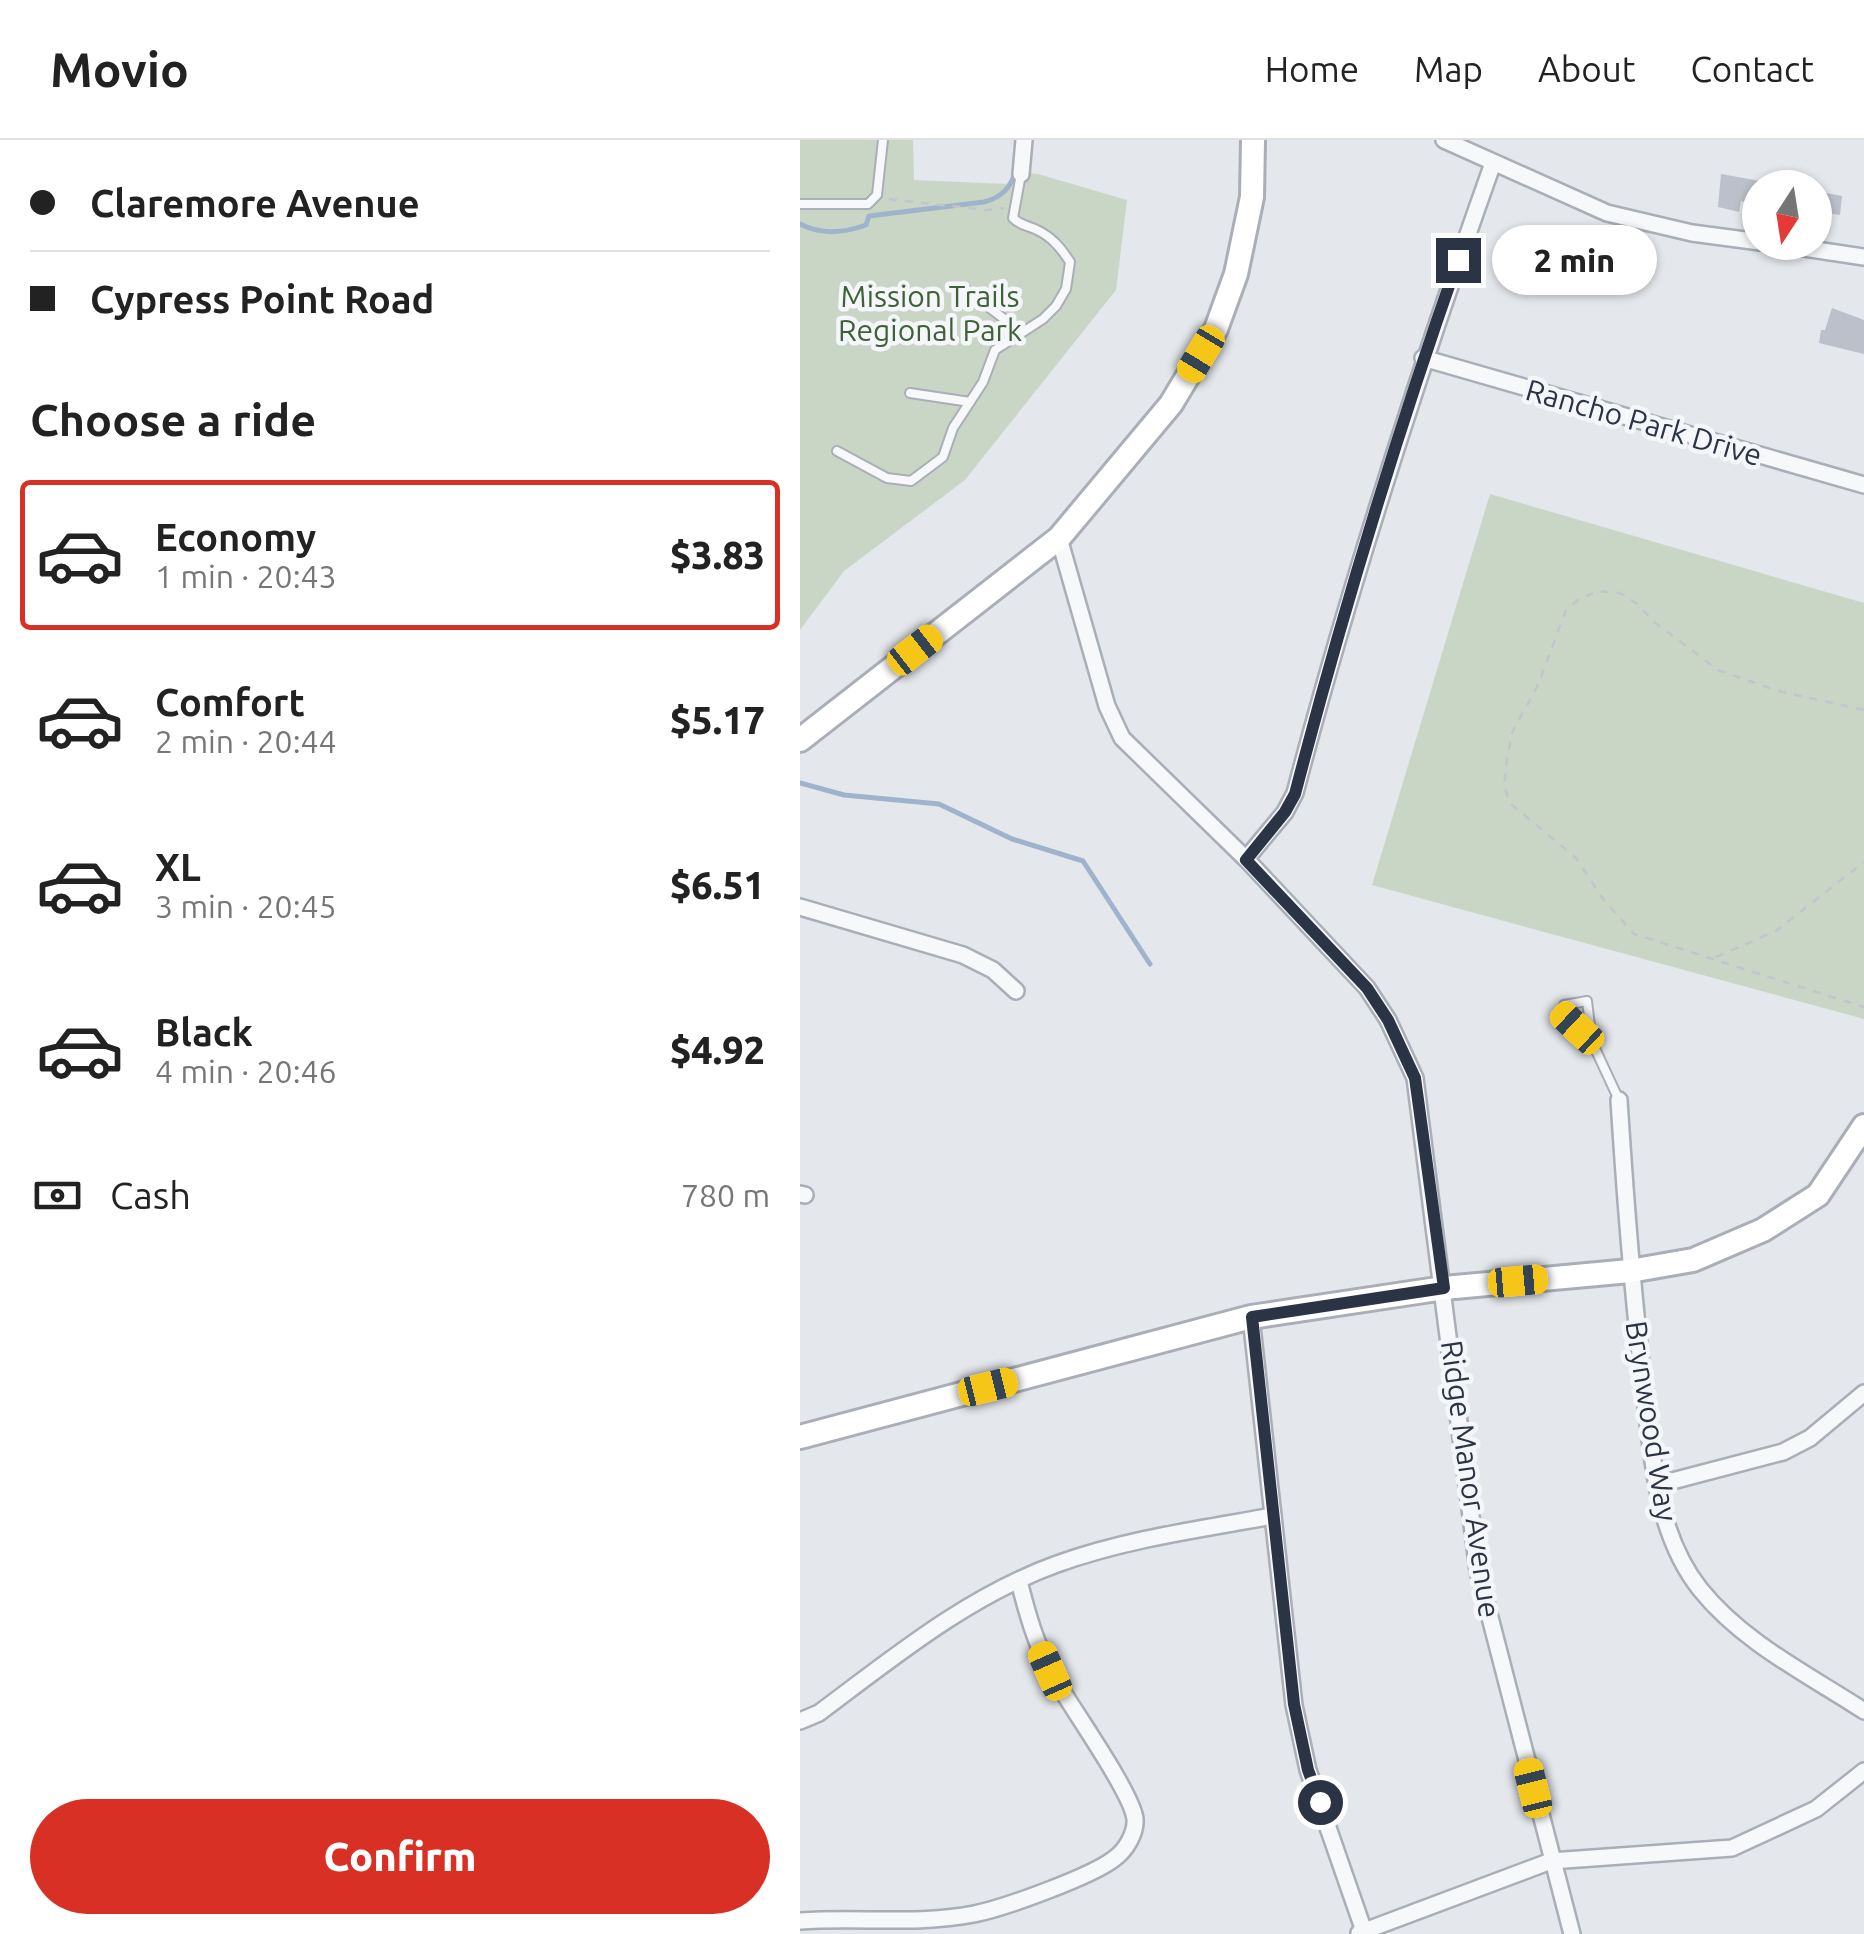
<!DOCTYPE html>
<meta charset="utf-8">
<style>
:root{--surface:#fff;--page:#f2f2f2;--text:#222;--muted:#767676;--line:#e0e0e0;--accent:#d93025}
body{margin:0;font-family:Ubuntu,sans-serif;background:var(--page);color:var(--text);height:100vh;display:flex;flex-direction:column;font-size:38px;white-space:nowrap}
*{box-sizing:border-box;margin:0}
p{font-size:32px;color:var(--muted)}
.icon{flex:none;width:55px;height:55px;fill:none;stroke:currentColor;stroke-width:2;stroke-linecap:round;stroke-linejoin:round}
.map{position:relative;flex:1;overflow:hidden}
.details{display:flex;flex-direction:column;background:var(--surface);width:800px}
.details>*{flex:none}
.hud{display:grid;align-content:center;height:220px;padding:0 30px;background:var(--surface)}
.needle{width:65px;rotate:192deg}
.fabs{position:absolute;left:942px;top:30px;display:grid;gap:20px}
.fabs a{display:grid;place-items:center;width:90px;height:90px;border-radius:50%;background:var(--surface);box-shadow:0 2px 8px #0004;font-size:50px}
.end{position:absolute;width:45px;height:45px;margin:-22px;border:12px solid #2b3445;background:#fff;box-shadow:0 0 0 5px #fff}
.from{border-radius:50%}
.bubble{position:absolute;height:70px;border-radius:35px;background:var(--surface);box-shadow:0 2px 8px #0004;font-size:32px;font-weight:800;line-height:70px;text-align:center}
.car{position:absolute;width:30px;height:60px;margin:-30px -15px;border-radius:12px;box-shadow:0 0 8px 2px #0007;background:linear-gradient(#f5c518 24%,#345 0 40%,#f5c518 0 76%,#345 0 86%,#f5c518 0)}
.hud b{display:flex;align-items:center;gap:35px;height:95px;font-size:38px}
.hud b+b{border-top:2px solid var(--line)}
.hud i{width:25px;height:25px;background:var(--text)}
ul{padding:0;list-style:none}
li{display:flex;align-items:center;gap:30px;height:150px;margin:0 20px 15px;padding:0 10px;border:5px solid transparent;border-radius:10px}
li div{flex:1}
li b{display:block;font-size:38px}
li em{font-style:normal;font-weight:800}
li.active{border-color:var(--accent)}
li>.icon{width:90px;height:90px;stroke-width:1.5}
h2{padding:0 30px;font-size:45px;line-height:120px}
.pay{display:flex;align-items:center;gap:25px;height:110px;padding:0 30px;font-size:38px}
.pay p{margin-inline-start:auto}
.primary-button{display:flex;gap:20px;margin-top:auto;padding:20px 30px}
.primary-button a{flex:1;height:115px;border-radius:60px;background:var(--accent);color:#fff;font-size:40px;font-weight:800;line-height:115px;text-align:center}
header{display:flex;align-items:center;gap:60px;box-sizing:border-box;height:140px;padding:0 50px;background:var(--surface);border-bottom:2px solid var(--line)}
header strong{font-size:48px}
nav{display:flex;gap:55px;margin-inline-start:auto;font-size:35px}
main{display:flex;flex:1;min-height:0}
.map>svg:first-child{display:block}
</style>
<header>
<strong>Movio</strong>
<nav><a>Home</a><a>Map</a><a>About</a><a>Contact</a></nav>
</header>
<main>
<section class="details">
<div class="hud">
<b><i class="from"></i>Claremore Avenue</b>
<b><i></i>Cypress Point Road</b>
</div>
<h2>Choose a ride</h2>
<ul>
<li class="active"><svg class="icon" aria-label="car" viewBox="0 0 24 24"><path d="M5 17H2v-5l4-1 3-4h7l3 4 3 1v5h-3M9 17h6M6 11h13"/><circle cx="7" cy="17" r="2"/><circle cx="17" cy="17" r="2"/></svg><div><b>Economy</b><p>1 min · 20:43</p></div><em>$3.83</em></li>
<li><svg class="icon" aria-label="car" viewBox="0 0 24 24"><path d="M5 17H2v-5l4-1 3-4h7l3 4 3 1v5h-3M9 17h6M6 11h13"/><circle cx="7" cy="17" r="2"/><circle cx="17" cy="17" r="2"/></svg><div><b>Comfort</b><p>2 min · 20:44</p></div><em>$5.17</em></li>
<li><svg class="icon" aria-label="car" viewBox="0 0 24 24"><path d="M5 17H2v-5l4-1 3-4h7l3 4 3 1v5h-3M9 17h6M6 11h13"/><circle cx="7" cy="17" r="2"/><circle cx="17" cy="17" r="2"/></svg><div><b>XL</b><p>3 min · 20:45</p></div><em>$6.51</em></li>
<li><svg class="icon" aria-label="car" viewBox="0 0 24 24"><path d="M5 17H2v-5l4-1 3-4h7l3 4 3 1v5h-3M9 17h6M6 11h13"/><circle cx="7" cy="17" r="2"/><circle cx="17" cy="17" r="2"/></svg><div><b>Black</b><p>4 min · 20:46</p></div><em>$4.92</em></li>
</ul>
<div class="pay"><svg class="icon" aria-label="cash" viewBox="0 0 24 24"><path d="M3 7h18v10H3z"/><circle cx="12" cy="12" r="2"/></svg>Cash<p>780 m</p></div>
<div class="primary-button"><a>Confirm</a></div>
</section>
<div class="map">
<svg width="1064" height="1794" viewBox="0 0 1064 1794">
<rect width="100%" height="100%" fill="#e4e7ec"/>
<g fill="#c9d6c5">
<polygon points="0,0 113,0 114,40 207,44 215,32 238,34 327,60 316,150 165,340 44,431 0,490"/>
<polygon points="690,354 1064,463 1064,879 572,745"/>
</g>
<g fill="none" stroke-linecap="round" stroke-linejoin="round">
<g stroke="#9fb4cc" stroke-width="5">
<path d="M0,84c21,11 44,9 66,1l3,-9 115,-14c16,-4 27,-14 31,-30"/>
<polyline points="0,643 44,655 139,664 212,699 283,721 350,824"/>
</g>
</g>
<g fill="#bbc0ca">
<polygon points="921,34 960,41 960,66 941,61 939,72 918,67"/>
<polygon points="1015,51 1042,56 1040,75 1015,71"/>
<polygon points="1032,168 1064,180 1064,214 1019,203 1021,190 1025,190"/>
</g>
<g fill="none" stroke-linecap="round" stroke-linejoin="round">
<defs>
<g id="lane">
<polyline points="0,64 68,64 77,55 83,0"/>
<polyline points="165,149 220,191"/>
<polyline points="110,253 170,262"/>
<path d="M37,311l50,27 24,3 32,-24 10,-29 30,-46 12,-32 48,-31 13,-13 10,-17 4,-27c-9,-14 -18,-25 -33,-32 -10,-5 -16,-4 -24,-12l8,-44"/>
<polyline points="792,902 762,874 764,865 787,861 792,902 819,960"/>
</g>
<g id="street">
<polyline points="644,0 807,73 892,93 960,102"/>
<polyline points="221,34 224,0"/>
<polyline points="963,102 1064,117"/>
<polyline points="623,218 1064,345"/>
<polyline points="259,398 307,566 322,598 446,719 567,848 588,880 615,938 678,1431 772,1794"/>
<path d="M446,719l39,-47 10,-19c56,-213 124,-422 198,-630"/>
<polyline points="0,767 163,815 193,830 216,851"/>
<path d="M819,960c6,94 13,187 24,280 9,70 11,151 57,209 42,53 109,86 164,122"/>
<polyline points="0,1054 5,1055"/>
<polyline points="451,1177 494,1565 508,1630 565,1794"/>
<polyline points="857,1345 983,1312 1010,1298 1064,1253"/>
<path d="M0,1581l19,-8c75,-56 149,-117 238,-149 69,-25 144,-35 216,-48"/>
<path d="M0,1781c58,-4 117,4 174,-7 30,-6 119,-38 141,-56 11,-8 21,-25 20,-39 -3,-27 -67,-116 -83,-145 -16,-29 -25,-61 -33,-93"/>
<polyline points="559,1793 751,1721 932,1708 1016,1669 1064,1631"/>
</g>
<g id="secondary">
<polyline points="0,600 259,398 371,264 416,189 436,134 452,57 453,0"/>
<polyline points="0,1297 451,1177 644,1148 830,1131 893,1120 963,1090 1018,1055 1064,986"/>
</g>
</defs>
<use href="#lane" stroke="#a9aeb7" stroke-width="12"/>
<use href="#street" stroke="#a9aeb7" stroke-width="20"/>
<use href="#secondary" stroke="#a9aeb7" stroke-width="28"/>
<g stroke="#c2c5cb" stroke-width="2.5" stroke-dasharray="8 8" stroke-linecap="butt">
<polyline points="89,59 186,70 204,68"/>
<polyline points="1064,570 978,551 918,530 853,481 837,464 820,453 798,451 778,460 766,470 738,545 712,593 705,630 705,649 711,664 776,718 803,759 834,794 1064,867"/>
<polyline points="916,817 976,791 1064,722"/>
</g>
<use href="#lane" stroke="#f7f8fa" stroke-width="8"/>
<use href="#street" stroke="#f7f8fa" stroke-width="15"/>
<use href="#secondary" stroke="#fff" stroke-width="22"/>
</g>
<g fill="none" stroke-linecap="round" stroke-linejoin="round">
<path stroke="#2b3445" stroke-width="12" d="M520,1662l-12,-32 -14,-66 -42,-387 192,-29 -29,-210 -27,-58 -21,-32 -121,-128 39,-48 10,-18c47,-180 101,-358 163,-534"/>
</g>
<g text-anchor="middle" dominant-baseline="central" stroke-width="9" stroke-linejoin="round" paint-order="stroke">
<g font-size="30" fill="#3f6138" stroke="#f4f6f9">
<text x="130" y="156">Mission Trails<tspan x="130" dy="34">Regional Park</tspan></text>
</g>
<g font-size="30" fill="#2b3445" stroke="#f4f6f9">
<text transform="translate(844 282) rotate(16)">Rancho Park Drive</text>
<text transform="translate(852 1281) rotate(81)">Brynwood Way</text>
<text transform="translate(671 1339) rotate(82)">Ridge Manor Avenue</text>
</g>
</g>
</svg>
<div class="fabs">
<a><svg class="needle" viewBox="-14 -14 28 28"><path d="M0-13l5 13h-10z" fill="#e53935"/><path d="M0 13l5-13h-10z" fill="#767676"/></svg></a>
</div>
<i class="end from" style="left:520px;top:1662px"></i>
<i class="end" style="left:658px;top:120px"></i>
<div class="bubble" style="left:692px;top:85px;width:165px">2 min</div>
<i class="car" style="left:401px;top:214px;rotate:211deg"></i>
<i class="car" style="left:115px;top:510px;rotate:52deg"></i>
<i class="car" style="left:777px;top:888px;rotate:313deg"></i>
<i class="car" style="left:718px;top:1141px;rotate:85deg"></i>
<i class="car" style="left:188px;top:1247px;rotate:76deg"></i>
<i class="car" style="left:250px;top:1531px;rotate:336deg"></i>
<i class="car" style="left:733px;top:1648px;rotate:346deg"></i>
</div>
</main>
